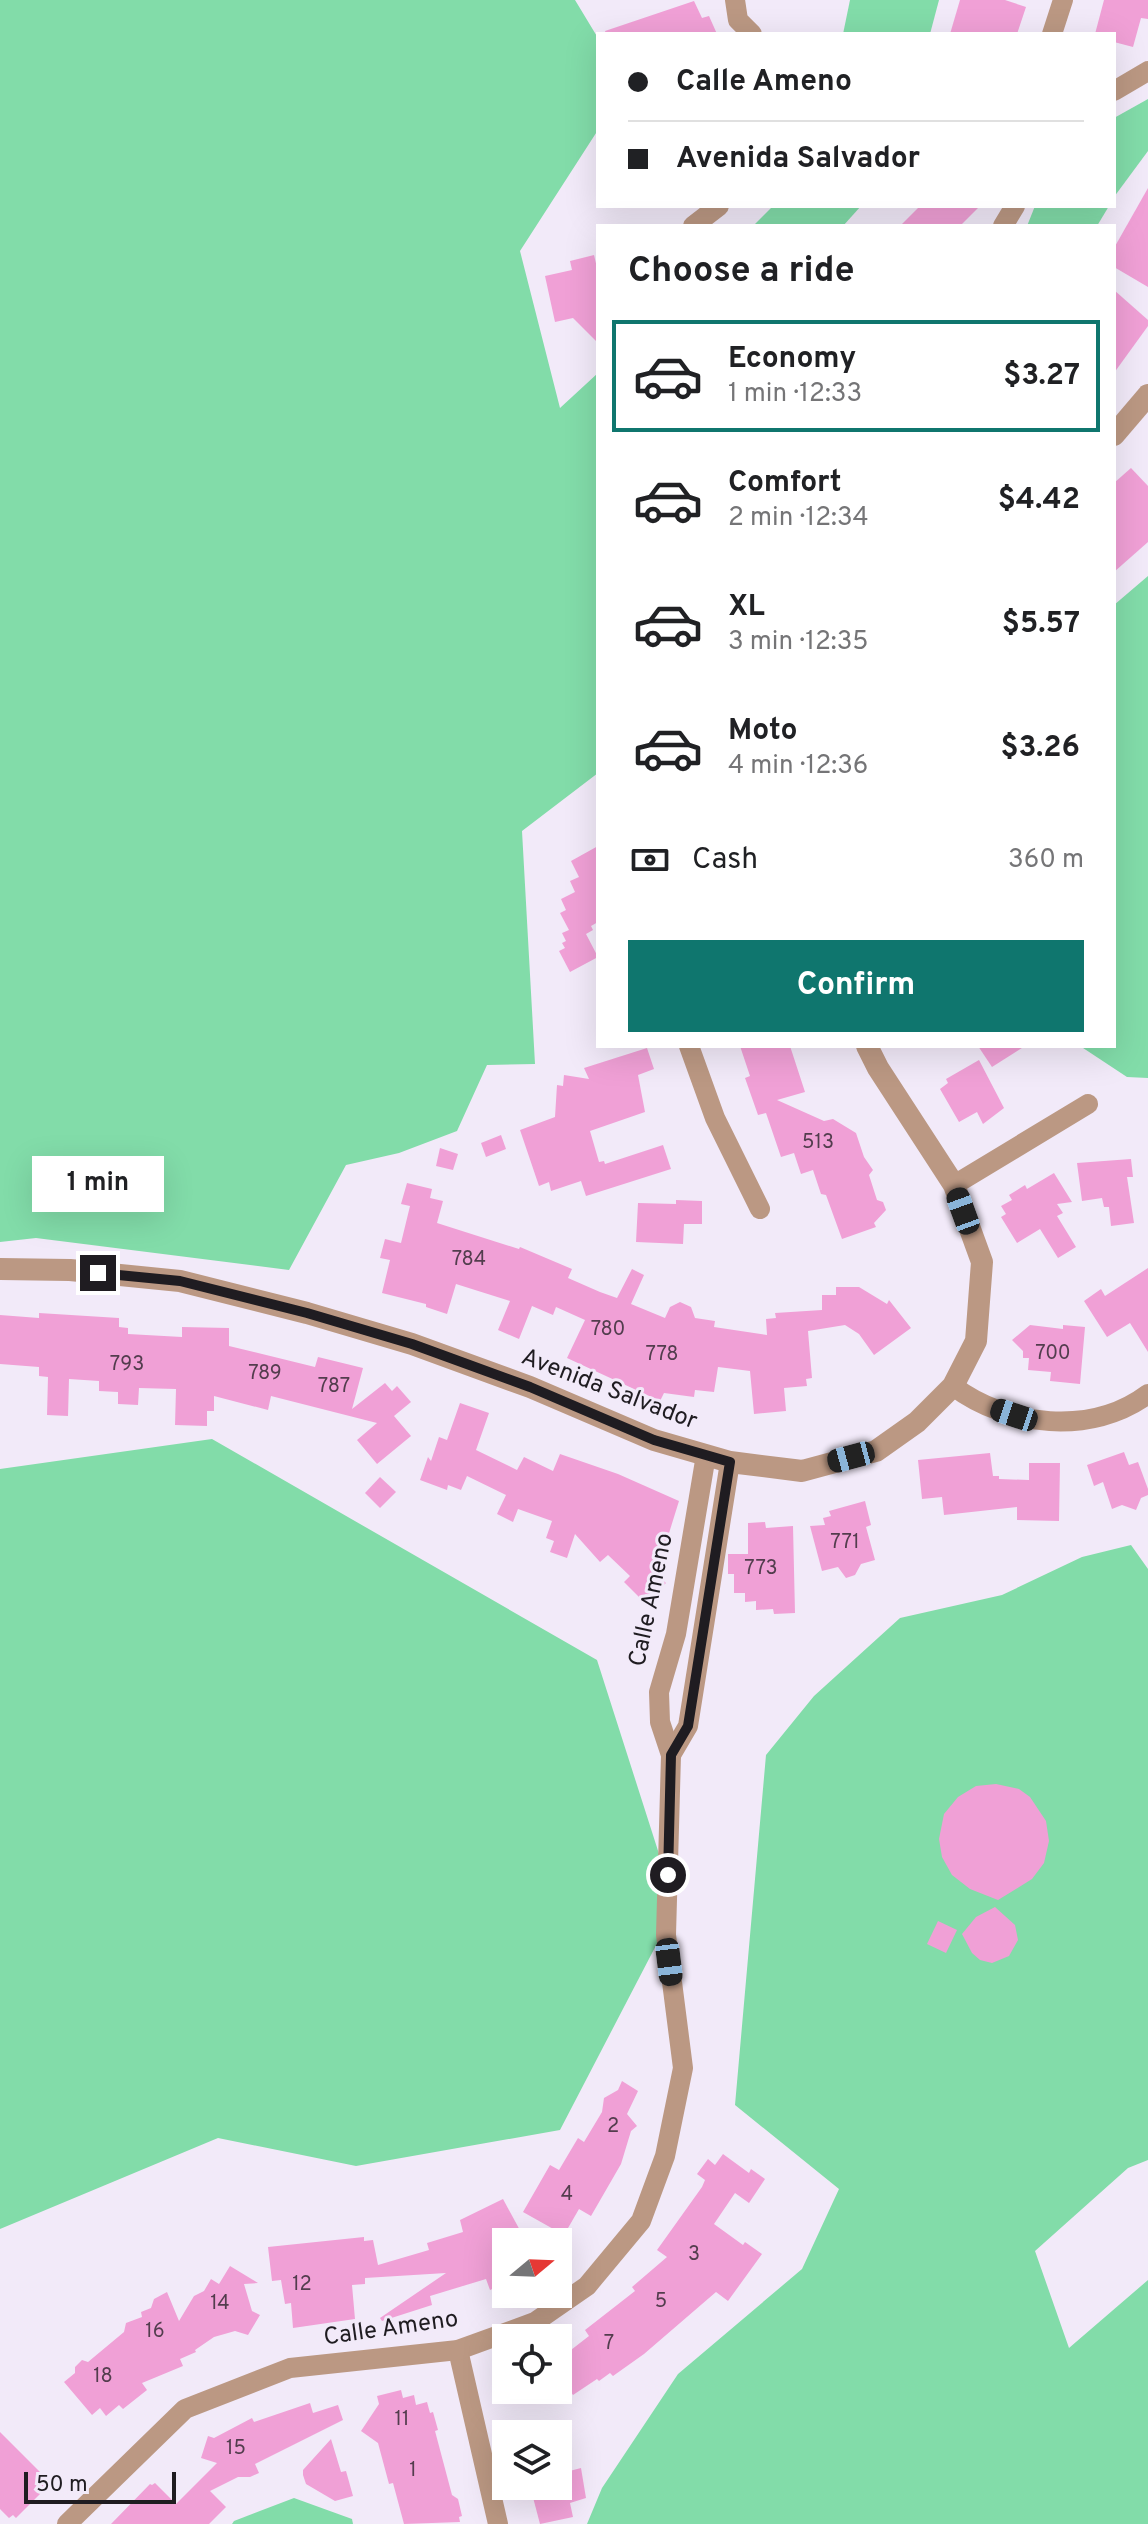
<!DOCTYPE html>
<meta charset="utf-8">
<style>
:root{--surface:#fff;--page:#f6f6f6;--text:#202124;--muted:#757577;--line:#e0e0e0;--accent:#0f766e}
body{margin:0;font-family:Overpass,sans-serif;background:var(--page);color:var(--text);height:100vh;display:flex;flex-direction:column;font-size:30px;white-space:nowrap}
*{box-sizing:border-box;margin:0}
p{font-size:26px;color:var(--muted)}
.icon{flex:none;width:44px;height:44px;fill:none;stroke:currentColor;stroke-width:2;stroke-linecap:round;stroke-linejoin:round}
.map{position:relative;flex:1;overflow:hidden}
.drawer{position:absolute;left:596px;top:224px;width:520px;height:824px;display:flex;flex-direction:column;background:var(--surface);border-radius:0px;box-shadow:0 8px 32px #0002}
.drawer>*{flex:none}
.top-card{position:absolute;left:596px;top:32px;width:520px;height:176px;border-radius:0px;box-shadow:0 8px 32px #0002;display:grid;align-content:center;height:176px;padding:0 32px;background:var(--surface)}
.needle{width:52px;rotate:71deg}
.controls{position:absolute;left:492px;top:2228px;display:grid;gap:16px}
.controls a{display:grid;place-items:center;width:80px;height:80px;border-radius:0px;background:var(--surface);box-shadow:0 8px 32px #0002;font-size:40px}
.scale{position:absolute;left:24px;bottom:20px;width:152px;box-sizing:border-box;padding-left:8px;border:4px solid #1f1c21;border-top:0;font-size:22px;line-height:28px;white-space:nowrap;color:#1f1c21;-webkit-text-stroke:6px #f2eaf9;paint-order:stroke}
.end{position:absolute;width:36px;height:36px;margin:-18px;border:10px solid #1f1c21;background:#fff;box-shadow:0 0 0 4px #fff}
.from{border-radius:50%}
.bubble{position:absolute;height:56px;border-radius:0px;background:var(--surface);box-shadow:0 8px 32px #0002;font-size:26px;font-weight:700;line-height:56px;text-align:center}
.car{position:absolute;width:24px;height:48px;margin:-24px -12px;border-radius:10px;box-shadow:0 0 6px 2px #0007;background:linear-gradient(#222 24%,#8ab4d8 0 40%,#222 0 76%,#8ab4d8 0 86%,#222 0)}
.top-card b{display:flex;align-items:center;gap:28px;height:76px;font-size:30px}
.top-card b+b{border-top:2px solid var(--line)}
.top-card i{width:20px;height:20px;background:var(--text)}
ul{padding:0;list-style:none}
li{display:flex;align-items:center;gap:24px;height:112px;margin:0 16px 12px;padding:0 16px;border:4px solid transparent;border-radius:0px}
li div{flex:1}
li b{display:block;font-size:30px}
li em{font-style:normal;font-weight:700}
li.active{border-color:var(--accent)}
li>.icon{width:72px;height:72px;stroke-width:1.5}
h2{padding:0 32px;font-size:36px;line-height:96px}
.pay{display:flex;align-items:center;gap:20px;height:88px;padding:0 32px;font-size:30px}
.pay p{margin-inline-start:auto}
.button{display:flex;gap:16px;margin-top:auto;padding:16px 32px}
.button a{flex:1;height:92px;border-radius:0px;background:var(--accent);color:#fff;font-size:32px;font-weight:700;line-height:92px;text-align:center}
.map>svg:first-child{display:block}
</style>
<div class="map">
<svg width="1148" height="2524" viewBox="0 0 1148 2524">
<rect width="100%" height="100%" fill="#f2eaf9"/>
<g fill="#82dca9">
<polygon points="0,0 575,0 598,38 598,130 520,251 560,408 598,373 598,773 522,831 535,1064 487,1065 457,1131 399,1153 346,1165 289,1270 36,1238 0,1242"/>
<polygon points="850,0 939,0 930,34 843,34"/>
<polygon points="1148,99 1148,151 1114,197 1114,118"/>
<polygon points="773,206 861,206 843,226 753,226"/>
<polygon points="1035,206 1109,206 1097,226 1027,226"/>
<polygon points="1148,576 1148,1078 1127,1077 1080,1046 1114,1046 1114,605"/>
<polygon points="212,1439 597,1660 676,1907 560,2130 356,2166 218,2138 0,2229 0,1469"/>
<polygon points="1131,1545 1148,1569 1148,2160 1128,2168 1035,2251 1069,2348 1148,2280 1148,2524 587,2524 602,2488 678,2374 802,2269 839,2189 735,2105 766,1755 814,1696 900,1618 1002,1595 1082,1557"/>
<polygon points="294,2498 352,2519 353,2524 232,2524 234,2521"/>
</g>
<g fill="#f0a0d6">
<polygon points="960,0 1005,0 1026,7 1017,34 950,34"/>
<polygon points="1104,0 1148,0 1148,19 1141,18 1133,47 1114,42 1114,34 1095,34"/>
<polygon points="694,1 702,18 709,16 717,34 606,34 605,31"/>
<polygon points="1148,188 1148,287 1114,267 1114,248"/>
<polygon points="920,206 980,206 960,226 900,226"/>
<polygon points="594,255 598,272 598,343 573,318 555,322 545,276 572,270 570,261"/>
<polygon points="1114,290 1148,320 1148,326 1114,373"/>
<polygon points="1131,468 1148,486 1148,542 1114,572 1114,483"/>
<polygon points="598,846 598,922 591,926 593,930 586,934 598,957 570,972 559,951 565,948 562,943 566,941 562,933 569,930 560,913 566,910 561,899 575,892 570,881 579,877 571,861"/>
<polygon points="740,1046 790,1046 805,1092 777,1100 824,1121 833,1119 856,1133 864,1157 873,1170 869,1175 877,1200 883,1202 886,1210 874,1223 876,1227 842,1239 826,1195 821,1194 813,1170 801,1174 794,1153 781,1157 766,1113 758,1115 745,1078 750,1076"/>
<polygon points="978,1046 1025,1046 992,1067"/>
<polygon points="647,1048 654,1069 638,1075 645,1112 590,1131 599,1162 604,1161 605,1164 663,1145 671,1169 586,1196 581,1181 551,1191 549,1182 539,1186 520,1130 555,1117 557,1085 563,1086 564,1075 589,1079 584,1068"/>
<polygon points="979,1060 1004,1108 983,1124 977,1112 959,1122 940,1089 948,1083 946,1079"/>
<polygon points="501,1135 506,1149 486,1157 481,1143"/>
<polygon points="440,1148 458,1154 453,1170 436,1166"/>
<polygon points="1131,1159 1133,1177 1127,1177 1134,1223 1111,1226 1109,1207 1104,1207 1102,1198 1082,1201 1077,1163"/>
<polygon points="1054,1173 1072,1202 1057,1204 1063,1213 1057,1216 1076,1247 1058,1258 1040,1229 1017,1243 1001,1217 1006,1214 1001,1206 1012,1200 1009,1195 1025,1185 1027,1189"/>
<polygon points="407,1183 432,1189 430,1198 443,1201 437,1223 519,1249 520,1247 572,1269 568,1278 600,1292 617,1298 632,1269 644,1275 631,1304 665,1318 670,1307 680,1302 691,1307 695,1318 715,1321 714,1327 767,1335 766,1319 776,1318 775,1313 822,1310 822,1295 836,1295 836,1287 859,1287 887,1304 889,1300 911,1328 874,1355 859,1334 845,1325 808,1331 812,1378 806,1379 807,1386 784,1388 786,1411 754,1414 750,1371 718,1367 714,1392 695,1390 694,1397 664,1393 660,1401 567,1358 585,1320 556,1307 553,1315 532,1306 519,1339 498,1330 510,1301 456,1284 447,1314 426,1307 426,1304 382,1293 390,1260 380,1258 385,1239 401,1243 410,1206 401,1204"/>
<polygon points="676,1200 702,1201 702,1224 684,1224 683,1244 636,1242 638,1203 676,1204"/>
<polygon points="1148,1268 1148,1352 1130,1323 1107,1337 1084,1301 1101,1289 1105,1296"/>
<polygon points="39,1313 119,1318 119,1327 128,1328 128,1334 182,1337 182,1327 229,1328 229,1346 315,1367 318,1357 363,1368 352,1409 385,1383 392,1391 397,1386 411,1402 394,1416 411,1436 377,1464 357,1440 377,1423 271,1396 268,1410 214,1396 214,1411 207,1411 207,1426 175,1425 176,1389 139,1388 138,1405 118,1404 118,1392 99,1391 99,1381 69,1379 68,1416 47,1415 48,1377 39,1376 39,1367 0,1364 0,1315 39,1318"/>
<polygon points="1030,1325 1063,1329 1063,1325 1085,1327 1080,1384 1050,1381 1051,1372 1028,1370 1029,1358 1023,1358 1023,1351 1012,1340"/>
<polygon points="460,1403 489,1413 476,1450 517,1470 524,1457 553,1471 560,1454 618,1474 679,1501 665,1546 670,1551 659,1564 665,1569 658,1576 666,1583 651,1597 646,1594 640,1598 624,1582 630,1576 608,1555 600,1562 575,1534 567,1558 550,1552 554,1541 546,1538 552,1521 518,1509 513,1522 497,1514 506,1495 467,1476 461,1490 448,1485 447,1490 420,1480 428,1457 431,1461 439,1437 447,1440"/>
<polygon points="1124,1452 1129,1465 1138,1462 1148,1489 1148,1495 1141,1498 1136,1510 1122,1505 1112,1509 1103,1482 1094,1486 1087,1465"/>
<polygon points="990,1453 993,1476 999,1476 999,1479 1029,1480 1029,1463 1060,1463 1059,1521 1017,1520 1017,1507 944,1515 942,1497 922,1499 918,1460"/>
<polygon points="380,1477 396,1492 380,1508 365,1493"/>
<polygon points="865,1501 871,1525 866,1527 875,1560 861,1564 855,1575 846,1578 838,1567 822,1571 810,1526 825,1525 823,1518 831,1516 829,1511"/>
<polygon points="765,1522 766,1528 793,1526 795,1613 774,1614 773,1609 756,1610 756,1601 745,1602 745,1593 734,1593 734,1574 728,1574 728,1554 748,1554 748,1523"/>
<polygon points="996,1784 1019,1789 1030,1797 1046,1821 1049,1841 1044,1863 1032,1879 998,1900 970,1889 952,1875 942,1857 939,1839 944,1814 958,1797 976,1786"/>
<polygon points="995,1907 1015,1925 1018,1940 1009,1956 992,1963 980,1960 972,1953 962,1934 976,1917"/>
<polygon points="938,1921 957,1930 946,1953 927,1944"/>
<polygon points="622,2081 638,2091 627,2114 637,2126 631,2131 621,2164 591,2216 579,2209 564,2235 523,2212 550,2165 559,2170 578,2138 584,2142 602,2112 604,2098 618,2090"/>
<polygon points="723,2154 749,2173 751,2169 765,2179 749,2203 735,2193 714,2224 743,2245 745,2242 762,2254 728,2301 716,2292 644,2354 613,2376 610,2373 599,2381 597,2379 573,2395 568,2388 558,2395 558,2360 589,2336 585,2330 635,2291 632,2287 667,2257 657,2250 702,2187 705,2180 697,2174 708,2159 715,2165"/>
<polygon points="503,2199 522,2234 497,2244 506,2265 506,2283 490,2290 486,2279 430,2296 432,2305 382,2321 380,2318 446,2273 365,2278 365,2284 352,2285 355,2319 293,2328 291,2303 285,2304 281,2280 272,2281 268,2247 364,2237 364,2241 373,2240 378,2265 429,2250 427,2243 463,2232 460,2220"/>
<polygon points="230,2266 258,2283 244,2284 252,2311 260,2315 248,2335 235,2331 214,2337 195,2350 196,2352 180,2359 183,2366 142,2383 147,2390 123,2409 119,2405 106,2416 100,2408 92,2415 64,2382 75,2373 75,2367 82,2360 88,2362 124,2332 126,2323 142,2317 141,2312 151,2308 154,2299 167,2292 179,2321 194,2296 204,2291 211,2279 219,2284"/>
<polygon points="401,2390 403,2398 414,2395 416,2405 427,2402 430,2413 433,2412 438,2430 435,2431 452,2495 458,2499 462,2516 459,2517 460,2522 404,2524 393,2483 389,2484 378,2443 361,2431 379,2404 377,2396"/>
<polygon points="310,2403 313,2413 338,2405 343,2420 255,2464 259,2473 250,2477 238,2477 210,2491 226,2507 209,2524 111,2524 150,2484 152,2485 155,2483 176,2504 217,2463 201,2458 208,2436 214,2438 252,2418 254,2422"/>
<polygon points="0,2432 51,2483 16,2518 13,2515 9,2518 0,2509"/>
<polygon points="331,2439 341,2472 346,2471 353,2496 335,2501 306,2484 303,2475 303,2470"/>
<polygon points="581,2468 586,2498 570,2503 573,2517 540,2524 530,2486 558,2486 558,2474"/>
</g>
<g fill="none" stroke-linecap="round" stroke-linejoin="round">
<g stroke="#bb9883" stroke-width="20">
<polyline points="735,0 738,20 752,34"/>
<polyline points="1052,34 1063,0"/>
<polyline points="1114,91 1148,71"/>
<polyline points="693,226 719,206"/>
<polyline points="1003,226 1015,206"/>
<polyline points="689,1046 715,1118 760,1209"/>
<polyline points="954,1185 1088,1104"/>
<path d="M953,1386c54,41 139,50 195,8"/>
<polyline points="671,1755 688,1726 730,1462"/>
<polyline points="458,2350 498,2524"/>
<polyline points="67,2524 185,2409 290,2368 458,2350 535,2322 587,2286 641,2221 665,2156 683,2068 666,1935 671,1755 660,1722 659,1692 676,1634 706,1455"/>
</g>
<g stroke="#bb9883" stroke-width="22">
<polyline points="1114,435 1148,395"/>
<polyline points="0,1269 70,1270 180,1281 307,1313 412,1344 530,1387 654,1440 730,1462 802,1471 876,1451 917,1422 953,1386 976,1341 982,1262 954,1185 878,1068 867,1046"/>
</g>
</g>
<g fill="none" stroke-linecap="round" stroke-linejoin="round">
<polyline stroke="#1f1c21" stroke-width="10" points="98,1273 180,1281 307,1313 412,1344 530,1387 654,1440 730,1462 688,1726 671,1755 668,1875"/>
</g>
<g text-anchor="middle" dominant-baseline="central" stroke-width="6" stroke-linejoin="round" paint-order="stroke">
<g font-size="20" fill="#533d4e">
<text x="818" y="1143">513</text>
<text x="469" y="1260">784</text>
<text x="608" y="1330">780</text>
<text x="1053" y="1354">700</text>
<text x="662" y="1355">778</text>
<text x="127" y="1365">793</text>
<text x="265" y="1374">789</text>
<text x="334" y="1387">787</text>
<text x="845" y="1543">771</text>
<text x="761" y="1569">773</text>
<text x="613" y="2127">2</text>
<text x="567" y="2195">4</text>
<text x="694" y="2255">3</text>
<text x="302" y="2285">12</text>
<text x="661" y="2302">5</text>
<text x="220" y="2304">14</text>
<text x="155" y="2332">16</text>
<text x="609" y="2344">7</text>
<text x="103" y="2377">18</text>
<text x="402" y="2420">11</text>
<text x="236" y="2449">15</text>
<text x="413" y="2471">1</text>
</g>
<g font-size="24" fill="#1f1c21" stroke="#f2eaf9">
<text transform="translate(609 1390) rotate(21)">Avenida Salvador</text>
<text transform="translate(652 1600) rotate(-78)">Calle Ameno</text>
<text transform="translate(391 2329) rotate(-8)">Calle Ameno</text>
</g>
</g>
</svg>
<div class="controls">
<a><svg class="needle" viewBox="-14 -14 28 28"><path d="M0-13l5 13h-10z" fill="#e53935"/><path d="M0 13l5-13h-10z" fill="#757577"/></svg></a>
<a><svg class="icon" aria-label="locate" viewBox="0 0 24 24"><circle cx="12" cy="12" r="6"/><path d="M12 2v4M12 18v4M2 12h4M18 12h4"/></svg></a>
<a><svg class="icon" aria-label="layers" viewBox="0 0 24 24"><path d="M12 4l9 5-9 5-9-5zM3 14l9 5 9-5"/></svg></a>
</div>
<div class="scale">50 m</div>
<i class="end from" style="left:668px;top:1875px"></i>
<i class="end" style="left:98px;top:1273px"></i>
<div class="bubble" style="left:32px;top:1156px;width:132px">1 min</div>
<i class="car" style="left:963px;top:1211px;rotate:340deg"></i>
<i class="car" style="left:1014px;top:1415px;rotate:288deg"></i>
<i class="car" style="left:851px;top:1457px;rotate:255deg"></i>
<i class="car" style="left:669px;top:1962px;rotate:173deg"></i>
<div class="top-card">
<b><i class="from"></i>Calle Ameno</b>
<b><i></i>Avenida Salvador</b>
</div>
<section class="drawer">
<h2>Choose a ride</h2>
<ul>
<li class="active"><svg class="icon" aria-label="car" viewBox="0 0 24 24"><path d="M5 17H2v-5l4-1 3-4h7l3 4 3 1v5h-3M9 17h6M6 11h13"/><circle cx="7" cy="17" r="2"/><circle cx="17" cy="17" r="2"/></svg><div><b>Economy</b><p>1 min · 12:33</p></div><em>$3.27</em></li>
<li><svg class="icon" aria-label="car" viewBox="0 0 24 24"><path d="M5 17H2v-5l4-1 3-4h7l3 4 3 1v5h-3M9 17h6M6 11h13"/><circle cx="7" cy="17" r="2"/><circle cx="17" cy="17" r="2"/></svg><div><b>Comfort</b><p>2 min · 12:34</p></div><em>$4.42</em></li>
<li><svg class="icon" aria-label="car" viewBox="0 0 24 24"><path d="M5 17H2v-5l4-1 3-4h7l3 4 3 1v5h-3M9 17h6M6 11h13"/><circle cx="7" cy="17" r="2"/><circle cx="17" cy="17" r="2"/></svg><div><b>XL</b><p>3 min · 12:35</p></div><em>$5.57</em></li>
<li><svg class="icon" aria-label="car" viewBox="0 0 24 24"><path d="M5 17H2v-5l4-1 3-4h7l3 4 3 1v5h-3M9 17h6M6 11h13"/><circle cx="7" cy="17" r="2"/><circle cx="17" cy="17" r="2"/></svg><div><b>Moto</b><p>4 min · 12:36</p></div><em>$3.26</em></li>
</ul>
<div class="pay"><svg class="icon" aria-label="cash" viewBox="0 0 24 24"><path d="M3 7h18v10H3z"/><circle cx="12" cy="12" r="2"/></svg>Cash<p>360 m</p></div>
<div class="button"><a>Confirm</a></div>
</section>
</div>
